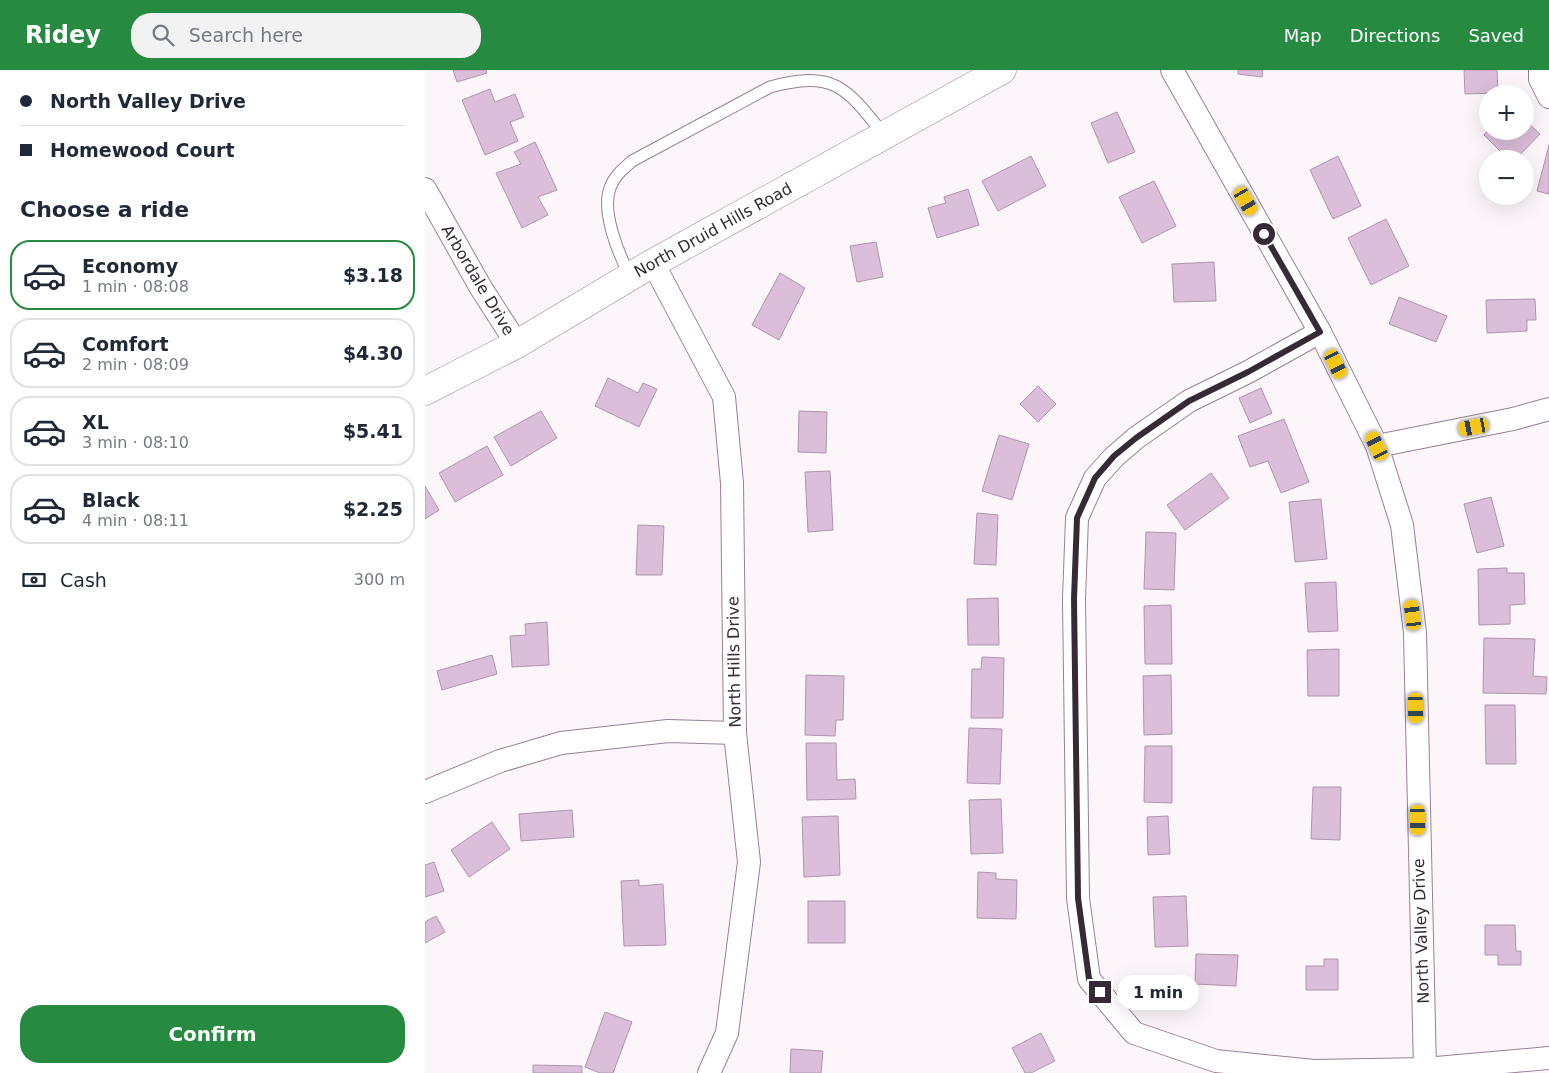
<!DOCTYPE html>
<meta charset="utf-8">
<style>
:root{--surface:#fff;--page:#f2f2f3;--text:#1f2937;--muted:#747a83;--line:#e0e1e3;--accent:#268b40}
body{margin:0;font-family:"DejaVu Sans",sans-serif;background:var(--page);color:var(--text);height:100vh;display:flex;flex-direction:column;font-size:19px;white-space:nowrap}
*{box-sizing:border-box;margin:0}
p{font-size:16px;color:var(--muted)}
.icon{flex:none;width:28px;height:28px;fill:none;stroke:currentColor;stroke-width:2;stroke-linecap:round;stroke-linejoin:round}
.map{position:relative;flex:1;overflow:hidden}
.sheet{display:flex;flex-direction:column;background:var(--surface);width:425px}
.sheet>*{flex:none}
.top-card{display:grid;align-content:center;height:110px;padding:0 20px;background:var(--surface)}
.fabs{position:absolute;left:1054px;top:15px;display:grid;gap:10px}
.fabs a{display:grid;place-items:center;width:55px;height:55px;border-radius:50%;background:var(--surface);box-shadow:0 5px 20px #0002;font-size:25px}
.end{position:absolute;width:22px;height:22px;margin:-11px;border:6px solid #352a35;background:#fff;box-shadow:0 0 0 2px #fff}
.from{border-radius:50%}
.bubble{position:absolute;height:35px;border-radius:18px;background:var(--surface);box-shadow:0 5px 20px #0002;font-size:16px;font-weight:800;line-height:35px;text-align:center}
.car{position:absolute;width:15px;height:30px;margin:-15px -8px;border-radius:6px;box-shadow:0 0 4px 1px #0007;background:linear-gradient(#f5c518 24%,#345 0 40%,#f5c518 0 76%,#345 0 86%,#f5c518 0)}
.top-card b{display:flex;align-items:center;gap:18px;height:48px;font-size:19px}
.top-card b+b{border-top:1px solid var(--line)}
.top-card i{width:12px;height:12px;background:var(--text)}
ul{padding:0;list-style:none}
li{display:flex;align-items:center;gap:15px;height:70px;margin:0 10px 8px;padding:0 10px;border:2px solid var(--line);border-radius:20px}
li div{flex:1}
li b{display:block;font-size:19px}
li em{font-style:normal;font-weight:800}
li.current{border-color:var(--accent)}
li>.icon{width:45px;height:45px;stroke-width:1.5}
h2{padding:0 20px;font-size:22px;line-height:60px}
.pay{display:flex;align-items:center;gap:12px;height:55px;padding:0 20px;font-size:19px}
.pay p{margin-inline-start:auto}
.cta{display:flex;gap:10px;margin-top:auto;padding:10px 20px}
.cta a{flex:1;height:58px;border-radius:20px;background:var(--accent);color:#fff;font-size:20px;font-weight:800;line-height:58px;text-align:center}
header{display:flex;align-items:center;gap:30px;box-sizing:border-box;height:70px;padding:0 25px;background:var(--accent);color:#fff}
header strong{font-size:24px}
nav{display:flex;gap:28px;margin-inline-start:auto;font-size:18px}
.search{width:350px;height:45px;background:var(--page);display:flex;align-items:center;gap:12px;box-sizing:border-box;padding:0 18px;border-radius:20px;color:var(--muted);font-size:19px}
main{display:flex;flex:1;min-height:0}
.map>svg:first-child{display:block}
</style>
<header>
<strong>Ridey</strong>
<div class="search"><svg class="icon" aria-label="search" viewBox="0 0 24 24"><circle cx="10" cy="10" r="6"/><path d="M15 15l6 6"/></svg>Search here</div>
<nav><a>Map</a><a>Directions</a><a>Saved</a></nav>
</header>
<main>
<section class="sheet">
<div class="top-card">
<b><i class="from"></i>North Valley Drive</b>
<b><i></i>Homewood Court</b>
</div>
<h2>Choose a ride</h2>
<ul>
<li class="current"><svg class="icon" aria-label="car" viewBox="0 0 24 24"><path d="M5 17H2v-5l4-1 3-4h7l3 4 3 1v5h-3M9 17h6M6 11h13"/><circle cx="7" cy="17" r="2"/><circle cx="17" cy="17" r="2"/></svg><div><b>Economy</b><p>1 min · 08:08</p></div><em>$3.18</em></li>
<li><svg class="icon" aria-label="car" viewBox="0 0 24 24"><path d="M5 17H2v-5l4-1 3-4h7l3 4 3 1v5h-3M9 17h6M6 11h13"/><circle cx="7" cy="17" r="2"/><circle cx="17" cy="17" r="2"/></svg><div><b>Comfort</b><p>2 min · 08:09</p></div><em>$4.30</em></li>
<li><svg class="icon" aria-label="car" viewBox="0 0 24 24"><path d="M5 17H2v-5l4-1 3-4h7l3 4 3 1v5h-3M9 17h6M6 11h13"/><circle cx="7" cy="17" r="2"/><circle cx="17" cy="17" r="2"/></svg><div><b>XL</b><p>3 min · 08:10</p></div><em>$5.41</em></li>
<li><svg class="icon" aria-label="car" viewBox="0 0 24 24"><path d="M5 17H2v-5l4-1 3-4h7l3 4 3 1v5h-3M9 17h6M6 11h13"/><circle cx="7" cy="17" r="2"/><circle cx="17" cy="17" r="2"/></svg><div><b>Black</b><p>4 min · 08:11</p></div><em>$2.25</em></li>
</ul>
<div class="pay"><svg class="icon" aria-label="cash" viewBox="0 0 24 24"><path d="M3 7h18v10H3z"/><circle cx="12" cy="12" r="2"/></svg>Cash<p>300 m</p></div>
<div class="cta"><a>Confirm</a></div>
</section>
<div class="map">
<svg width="1124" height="1003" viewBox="0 0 1124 1003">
<rect width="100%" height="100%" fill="#fcf6fb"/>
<g fill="#dbbed9" stroke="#b094ae">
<polygon points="28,0 61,0 62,3 32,12"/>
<polygon points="813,0 838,0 837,7 813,4"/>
<polygon points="1039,0 1072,0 1073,23 1040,24"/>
<polygon points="65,19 70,32 90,24 99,47 85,52 93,71 60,85 37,30"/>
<polygon points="692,42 710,82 683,93 666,53"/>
<polygon points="1100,50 1115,64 1091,89 1083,89 1059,65 1062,61 1100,61"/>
<polygon points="110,72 132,120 113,127 123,145 97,158 71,103 96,94 89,82"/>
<polygon points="1124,75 1124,124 1112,121"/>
<polygon points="606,86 621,116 573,141 557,111"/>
<polygon points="913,86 936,136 908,149 885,100"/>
<polygon points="729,111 751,156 717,173 694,127"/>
<polygon points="543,119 554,155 512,168 503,138 521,133 519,127"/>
<polygon points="961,149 984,196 946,215 923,168"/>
<polygon points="451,172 458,207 432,212 425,176"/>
<polygon points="789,192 791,231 749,232 747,194"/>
<polygon points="355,203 380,218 354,270 327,255"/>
<polygon points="974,227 1022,246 1011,272 964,254"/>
<polygon points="1110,229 1111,250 1102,250 1102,261 1062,263 1061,230"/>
<polygon points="183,308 213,323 218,313 232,319 214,357 170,336"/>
<polygon points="613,316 631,334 613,352 595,334"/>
<polygon points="836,318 847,343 825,353 814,328"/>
<polygon points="116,341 132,368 86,396 69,367"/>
<polygon points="374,341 402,342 401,383 373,382"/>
<polygon points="859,349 884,412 856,423 843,391 825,397 813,366"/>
<polygon points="574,365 604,374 587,430 557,421"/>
<polygon points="62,376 78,405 30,432 14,403"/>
<polygon points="405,401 408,460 383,462 380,402"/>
<polygon points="786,403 804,428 760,460 742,435"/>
<polygon points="0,416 14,440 0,449"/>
<polygon points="1066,427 1079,476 1052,483 1039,434"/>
<polygon points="896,429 902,489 870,492 864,432"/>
<polygon points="552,443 573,445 571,495 549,494"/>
<polygon points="213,455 239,456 237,505 211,505"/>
<polygon points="721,462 751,463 749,520 719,519"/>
<polygon points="1082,498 1082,503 1099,503 1100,534 1085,535 1085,554 1054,555 1053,499"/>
<polygon points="911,512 913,561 883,562 880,513"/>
<polygon points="573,528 574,575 543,575 542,529"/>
<polygon points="746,535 747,594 720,594 719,536"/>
<polygon points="122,552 124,595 87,597 85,566 101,565 100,554"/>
<polygon points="1059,568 1110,569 1108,606 1122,607 1121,624 1058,623"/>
<polygon points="914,579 914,626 883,626 882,580"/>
<polygon points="67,585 72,604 17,620 12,601"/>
<polygon points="557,587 579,588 578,648 546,648 547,599 556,599"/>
<polygon points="381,605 419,606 418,650 411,650 410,666 380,665"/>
<polygon points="746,605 747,664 719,665 718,606"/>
<polygon points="1060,635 1090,635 1091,694 1061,694"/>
<polygon points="544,658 577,659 575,714 542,713"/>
<polygon points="381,673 411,673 412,710 430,709 431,729 382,730"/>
<polygon points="720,676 747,676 747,733 719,732"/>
<polygon points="888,717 916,717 915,770 886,769"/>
<polygon points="576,729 578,783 546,784 544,730"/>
<polygon points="147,740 149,767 96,771 94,744"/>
<polygon points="413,746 415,805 379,807 377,747"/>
<polygon points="743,746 745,784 723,785 722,747"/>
<polygon points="67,752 85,779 44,807 26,780"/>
<polygon points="9,792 19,821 0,827 0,795"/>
<polygon points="553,802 571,803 571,809 592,810 591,849 552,848"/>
<polygon points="214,810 214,816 238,814 241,875 199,876 196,811"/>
<polygon points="761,826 763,876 730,877 728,827"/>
<rect x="383" y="831" width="37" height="42"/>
<polygon points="11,846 20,862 0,873 0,852"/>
<polygon points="1060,855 1090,855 1091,881 1096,881 1096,895 1073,895 1073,885 1060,885"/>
<polygon points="771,884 813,885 811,916 770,914"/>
<polygon points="899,889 913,889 913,920 881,920 881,896 899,896"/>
<polygon points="180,942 207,952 188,1003 175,1003 160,997"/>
<polygon points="616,963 630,991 606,1003 600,1003 587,978"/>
<polygon points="366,979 398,981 396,1003 365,1003"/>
<polygon points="108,995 157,996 157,1003 108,1003"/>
</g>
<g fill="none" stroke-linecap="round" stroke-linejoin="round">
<defs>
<path id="service" d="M205,206c-11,-21 -29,-64 -20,-88 4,-12 13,-19 22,-27l138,-74c64,-17 76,0 114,48"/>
<g id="minor">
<polyline points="747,0 895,262 952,376 977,455 990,563 1000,999"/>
<polyline points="1115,0 1115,9 1124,27"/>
<polyline points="0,119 56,218 92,274"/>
<polyline points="228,193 299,327 307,413 310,663 324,792 302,963 284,1003"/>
<polyline points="895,262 823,302 764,331 711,368 689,387 670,408 652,448 649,529 653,828 664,909 709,963 791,991 889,1001 1000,999 1124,988"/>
<polyline points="952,376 1088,349 1124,339"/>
<polyline points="0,722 75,691 136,673 243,661 310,663"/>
</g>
<polyline id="secondary" points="0,321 92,274 228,193 577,0"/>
</defs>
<use href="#service" stroke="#9a7f98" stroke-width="13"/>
<use href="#minor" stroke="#9a7f98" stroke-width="24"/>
<use href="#secondary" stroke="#9a7f98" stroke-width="29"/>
<use href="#service" stroke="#fff" stroke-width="11"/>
<use href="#minor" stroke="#fff" stroke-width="22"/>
<use href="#secondary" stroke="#fff" stroke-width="28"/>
</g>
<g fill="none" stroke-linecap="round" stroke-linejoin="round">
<polyline stroke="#352a35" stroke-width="6" points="675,922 664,909 653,828 649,529 652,448 670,408 689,386 711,368 764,331 823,302 895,262 839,164"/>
</g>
<g text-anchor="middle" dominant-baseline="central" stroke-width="4" stroke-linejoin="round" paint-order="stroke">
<g font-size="16" fill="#352a35" stroke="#fff">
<text transform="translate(288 160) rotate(-29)">North Druid Hills Road</text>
<text transform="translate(53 210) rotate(59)">Arbordale Drive</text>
<text transform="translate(309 592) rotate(-91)">North Hills Drive</text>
<text transform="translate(996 861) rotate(-92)">North Valley Drive</text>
</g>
</g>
</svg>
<div class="fabs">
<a>+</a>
<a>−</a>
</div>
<i class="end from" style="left:839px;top:164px"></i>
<i class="end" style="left:675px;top:922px"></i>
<div class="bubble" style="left:692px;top:905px;width:82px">1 min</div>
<i class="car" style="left:821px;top:131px;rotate:150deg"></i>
<i class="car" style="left:911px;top:294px;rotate:154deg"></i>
<i class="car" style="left:1049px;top:357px;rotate:259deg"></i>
<i class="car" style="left:952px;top:376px;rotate:334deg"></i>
<i class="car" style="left:988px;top:545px;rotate:353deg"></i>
<i class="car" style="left:991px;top:638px;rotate:179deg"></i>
<i class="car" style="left:993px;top:750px;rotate:179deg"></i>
</div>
</main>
